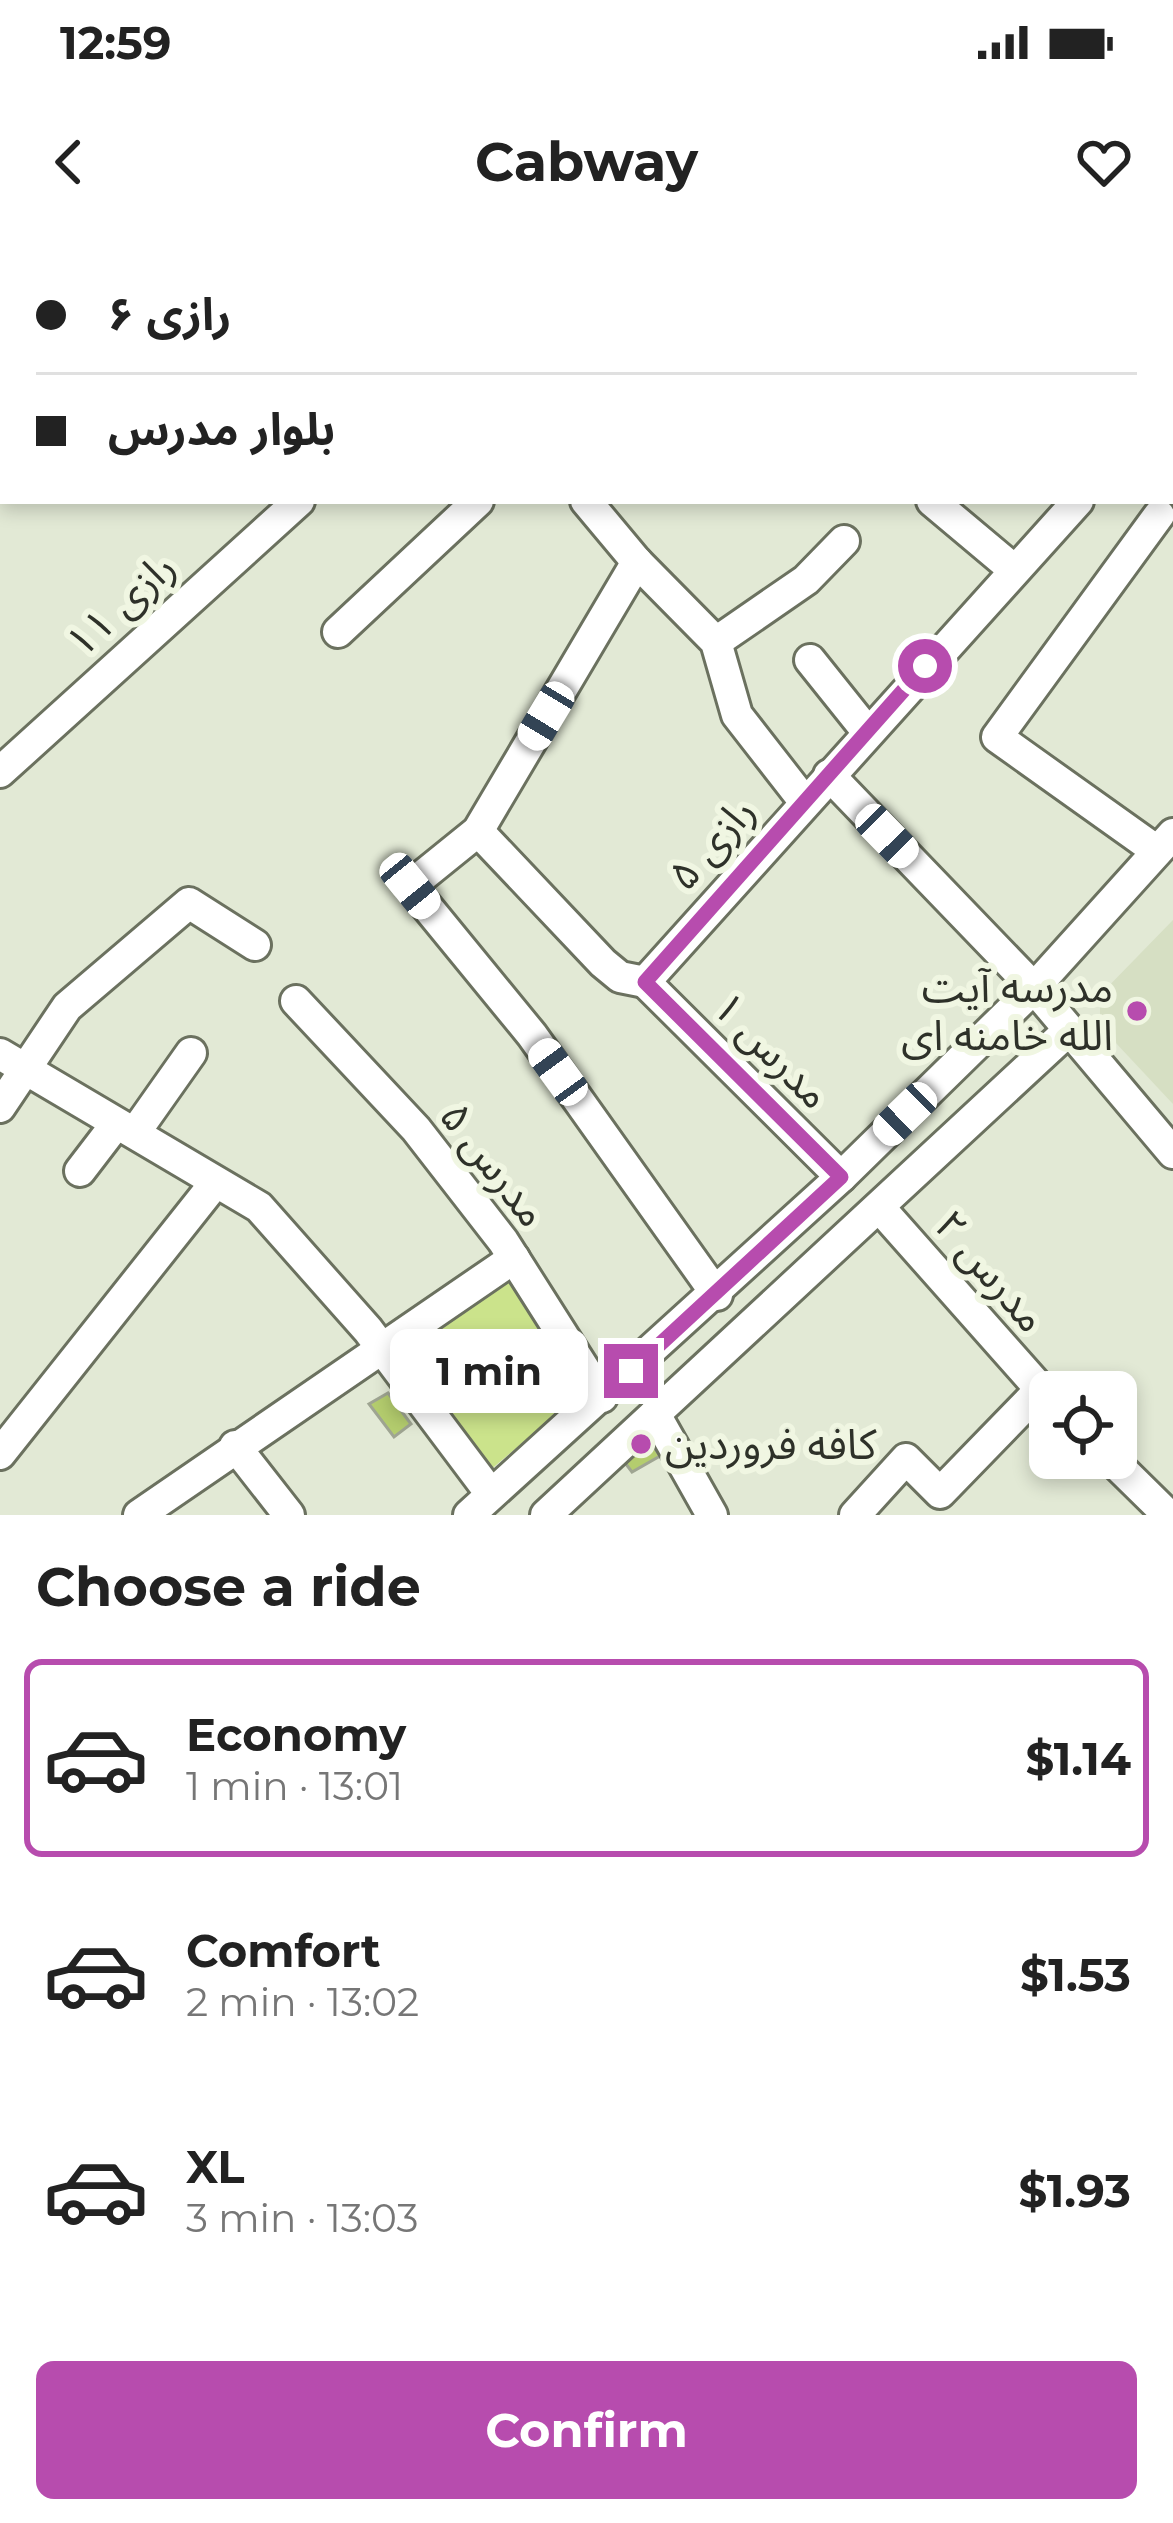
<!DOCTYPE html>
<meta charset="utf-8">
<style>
:root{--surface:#fff;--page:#f6f6f6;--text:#222;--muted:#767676;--line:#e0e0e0;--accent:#b74cae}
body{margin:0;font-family:Montserrat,"Noto Sans Arabic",sans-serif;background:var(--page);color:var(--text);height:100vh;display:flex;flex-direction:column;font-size:45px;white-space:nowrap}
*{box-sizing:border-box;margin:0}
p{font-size:39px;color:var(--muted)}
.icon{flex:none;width:66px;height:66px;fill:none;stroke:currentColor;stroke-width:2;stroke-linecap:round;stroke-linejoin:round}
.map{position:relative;height:1275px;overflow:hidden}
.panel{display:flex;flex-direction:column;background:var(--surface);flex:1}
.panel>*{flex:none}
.hud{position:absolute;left:0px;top:0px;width:1173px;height:264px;box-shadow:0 6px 18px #0003;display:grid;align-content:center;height:264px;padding:0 36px;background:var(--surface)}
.buttons{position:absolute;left:1029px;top:1131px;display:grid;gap:24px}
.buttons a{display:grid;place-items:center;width:108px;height:108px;border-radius:18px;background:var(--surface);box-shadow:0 6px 18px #0003;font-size:60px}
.end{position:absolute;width:54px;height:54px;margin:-27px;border:15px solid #b74cae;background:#fff;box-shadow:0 0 0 6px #fff}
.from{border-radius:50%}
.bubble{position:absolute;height:84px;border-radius:18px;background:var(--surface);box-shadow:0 6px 18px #0003;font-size:39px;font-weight:700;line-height:84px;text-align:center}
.car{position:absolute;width:36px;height:72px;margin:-36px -18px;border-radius:15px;box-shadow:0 0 9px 3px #0007;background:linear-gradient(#fff 24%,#345 0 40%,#fff 0 76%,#345 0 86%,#fff 0)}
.hud b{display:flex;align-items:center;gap:42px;height:114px;font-size:45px}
.hud b+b{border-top:3px solid var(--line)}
.hud i{width:30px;height:30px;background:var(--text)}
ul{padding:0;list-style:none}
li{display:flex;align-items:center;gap:36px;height:198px;margin:0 24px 18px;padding:0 12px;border:6px solid transparent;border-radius:18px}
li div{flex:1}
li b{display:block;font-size:45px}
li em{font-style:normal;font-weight:700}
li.on{border-color:var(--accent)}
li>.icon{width:108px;height:108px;stroke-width:1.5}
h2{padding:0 36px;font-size:54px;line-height:144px}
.button{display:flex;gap:24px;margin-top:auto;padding:24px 36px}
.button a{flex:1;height:138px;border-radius:18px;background:var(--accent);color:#fff;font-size:48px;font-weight:700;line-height:138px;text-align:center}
.status{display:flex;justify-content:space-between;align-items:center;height:84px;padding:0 60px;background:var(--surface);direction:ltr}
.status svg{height:33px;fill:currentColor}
header{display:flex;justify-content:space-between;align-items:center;height:156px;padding:0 36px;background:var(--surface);font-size:54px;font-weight:700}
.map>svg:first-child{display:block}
</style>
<div class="status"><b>12:59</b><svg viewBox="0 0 49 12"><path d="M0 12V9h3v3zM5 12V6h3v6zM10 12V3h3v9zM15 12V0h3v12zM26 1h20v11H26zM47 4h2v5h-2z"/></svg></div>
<header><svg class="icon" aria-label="back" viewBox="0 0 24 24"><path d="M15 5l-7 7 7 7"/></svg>Cabway<svg class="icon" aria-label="heart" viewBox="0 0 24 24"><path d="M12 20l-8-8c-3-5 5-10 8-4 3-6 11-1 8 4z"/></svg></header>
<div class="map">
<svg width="1173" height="1275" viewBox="0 0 1173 1275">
<rect width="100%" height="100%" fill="#e2e9d5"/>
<polygon fill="#d6dfc3" points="1173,680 1173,864 1100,786 1100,755"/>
<polygon fill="#cbe38b" points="503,1024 581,1153 489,1231 387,1099"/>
<g fill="#b4cd6e" stroke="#9fa592" stroke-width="3">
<polygon points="388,1153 411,1184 394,1197 369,1164"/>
<polygon points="644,1193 660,1216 632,1232 619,1215"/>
</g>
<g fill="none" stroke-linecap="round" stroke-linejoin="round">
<defs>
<g id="minor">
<polyline points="350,0 353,3"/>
<polyline points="665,0 668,3"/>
<polyline points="20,3 22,0"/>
<polyline points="430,3 433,0"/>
<polyline points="614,3 617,0"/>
<polyline points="769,3 772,0"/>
<polyline points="1049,3 1052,0"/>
<polyline points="0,26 3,22"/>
<polyline points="1170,236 1173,234"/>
<polyline points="586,261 637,322 716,402 737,475 804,561"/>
<polyline points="932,261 1013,329"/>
<polyline points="637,322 478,591 410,646 532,795 717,1055"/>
<polyline points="338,392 478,261"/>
<polyline points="716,402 806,340 844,301"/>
<polyline points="810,420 866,490"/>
<polyline points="0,532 299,261"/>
<polyline points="829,535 1034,748 1173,913"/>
<polyline points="478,591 603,723 620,737 645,742"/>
<polyline points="1157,611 997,497 1159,275"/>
<polyline points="645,742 1078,261"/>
<polyline points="645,742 841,937"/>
<polyline points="296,761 416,889 503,1001 602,1157"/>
<polyline points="0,814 259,967 368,1090 491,1254"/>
<polyline points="0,867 67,767 189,663 255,705"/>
<polyline points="136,891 191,813"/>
<polyline points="80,931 116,884"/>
<polyline points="879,967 1050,1160"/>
<polyline points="655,1174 712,1275"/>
<polyline points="235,1206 289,1275"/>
<polyline points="0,1214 215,943"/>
<polyline points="1110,1218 1168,1275"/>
<polyline points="139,1275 514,1018"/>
<polyline points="469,1275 841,937 1034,748 1173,594"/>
<polyline points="546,1275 1069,790"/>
<polyline points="855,1275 906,1219 940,1253 1040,1150"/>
</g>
</defs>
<use href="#minor" stroke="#6b715f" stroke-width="36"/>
<use href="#minor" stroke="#fff" stroke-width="30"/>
</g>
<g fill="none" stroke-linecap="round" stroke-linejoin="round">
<polyline stroke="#b74cae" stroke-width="15" points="631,1131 841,937 645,742 925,426"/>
</g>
<g fill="#b74cae" stroke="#f0f6e2" stroke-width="4.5">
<circle cx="1137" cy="771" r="12"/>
<circle cx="641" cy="1204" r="12"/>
</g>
<g text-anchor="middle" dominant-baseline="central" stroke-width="12" stroke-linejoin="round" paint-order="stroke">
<g font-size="42" fill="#2e3129" stroke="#f0f6e2">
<text transform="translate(120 364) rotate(-43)">رازی ۱۱</text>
<text transform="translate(711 603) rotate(-49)">رازی ۵</text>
<text transform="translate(772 810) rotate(45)">مدرس ۱</text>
<text transform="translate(494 924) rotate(52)">مدرس ۵</text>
<text transform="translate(991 1031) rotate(49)">مدرس ۲</text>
</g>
<g font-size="42" fill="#2e3129" stroke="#f0f6e2" text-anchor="end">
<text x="1113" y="747">مدرسه آیت<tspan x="1113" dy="48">الله خامنه ای</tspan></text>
<text x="665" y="1204" text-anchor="start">کافه فروردین</text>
</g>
</g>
</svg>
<div class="buttons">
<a><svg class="icon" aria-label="locate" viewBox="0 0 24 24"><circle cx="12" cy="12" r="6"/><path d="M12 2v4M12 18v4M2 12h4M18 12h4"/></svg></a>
</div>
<i class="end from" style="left:925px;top:426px"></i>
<i class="end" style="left:631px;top:1131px"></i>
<div class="bubble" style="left:390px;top:1089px;width:198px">1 min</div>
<i class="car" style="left:546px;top:476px;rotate:211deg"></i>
<i class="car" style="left:887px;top:596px;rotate:136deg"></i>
<i class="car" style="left:410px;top:646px;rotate:141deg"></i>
<i class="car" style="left:558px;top:832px;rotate:324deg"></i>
<i class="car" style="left:905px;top:874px;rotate:226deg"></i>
<div class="hud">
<b><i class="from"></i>رازی ۶</b>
<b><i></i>بلوار مدرس</b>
</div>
</div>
<section class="panel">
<h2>Choose a ride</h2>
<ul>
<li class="on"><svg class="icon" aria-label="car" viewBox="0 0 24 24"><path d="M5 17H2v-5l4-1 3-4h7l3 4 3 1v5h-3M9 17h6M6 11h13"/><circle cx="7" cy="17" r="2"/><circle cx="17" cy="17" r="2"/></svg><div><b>Economy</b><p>1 min · 13:01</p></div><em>$1.14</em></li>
<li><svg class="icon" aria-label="car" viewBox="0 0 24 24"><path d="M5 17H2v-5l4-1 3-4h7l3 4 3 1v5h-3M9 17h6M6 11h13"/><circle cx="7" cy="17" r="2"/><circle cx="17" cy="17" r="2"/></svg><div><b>Comfort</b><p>2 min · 13:02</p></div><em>$1.53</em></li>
<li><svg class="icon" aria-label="car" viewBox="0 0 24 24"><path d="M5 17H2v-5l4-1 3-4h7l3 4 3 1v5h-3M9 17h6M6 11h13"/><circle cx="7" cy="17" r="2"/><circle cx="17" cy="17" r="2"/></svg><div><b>XL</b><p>3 min · 13:03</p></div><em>$1.93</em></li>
</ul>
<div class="button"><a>Confirm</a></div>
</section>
